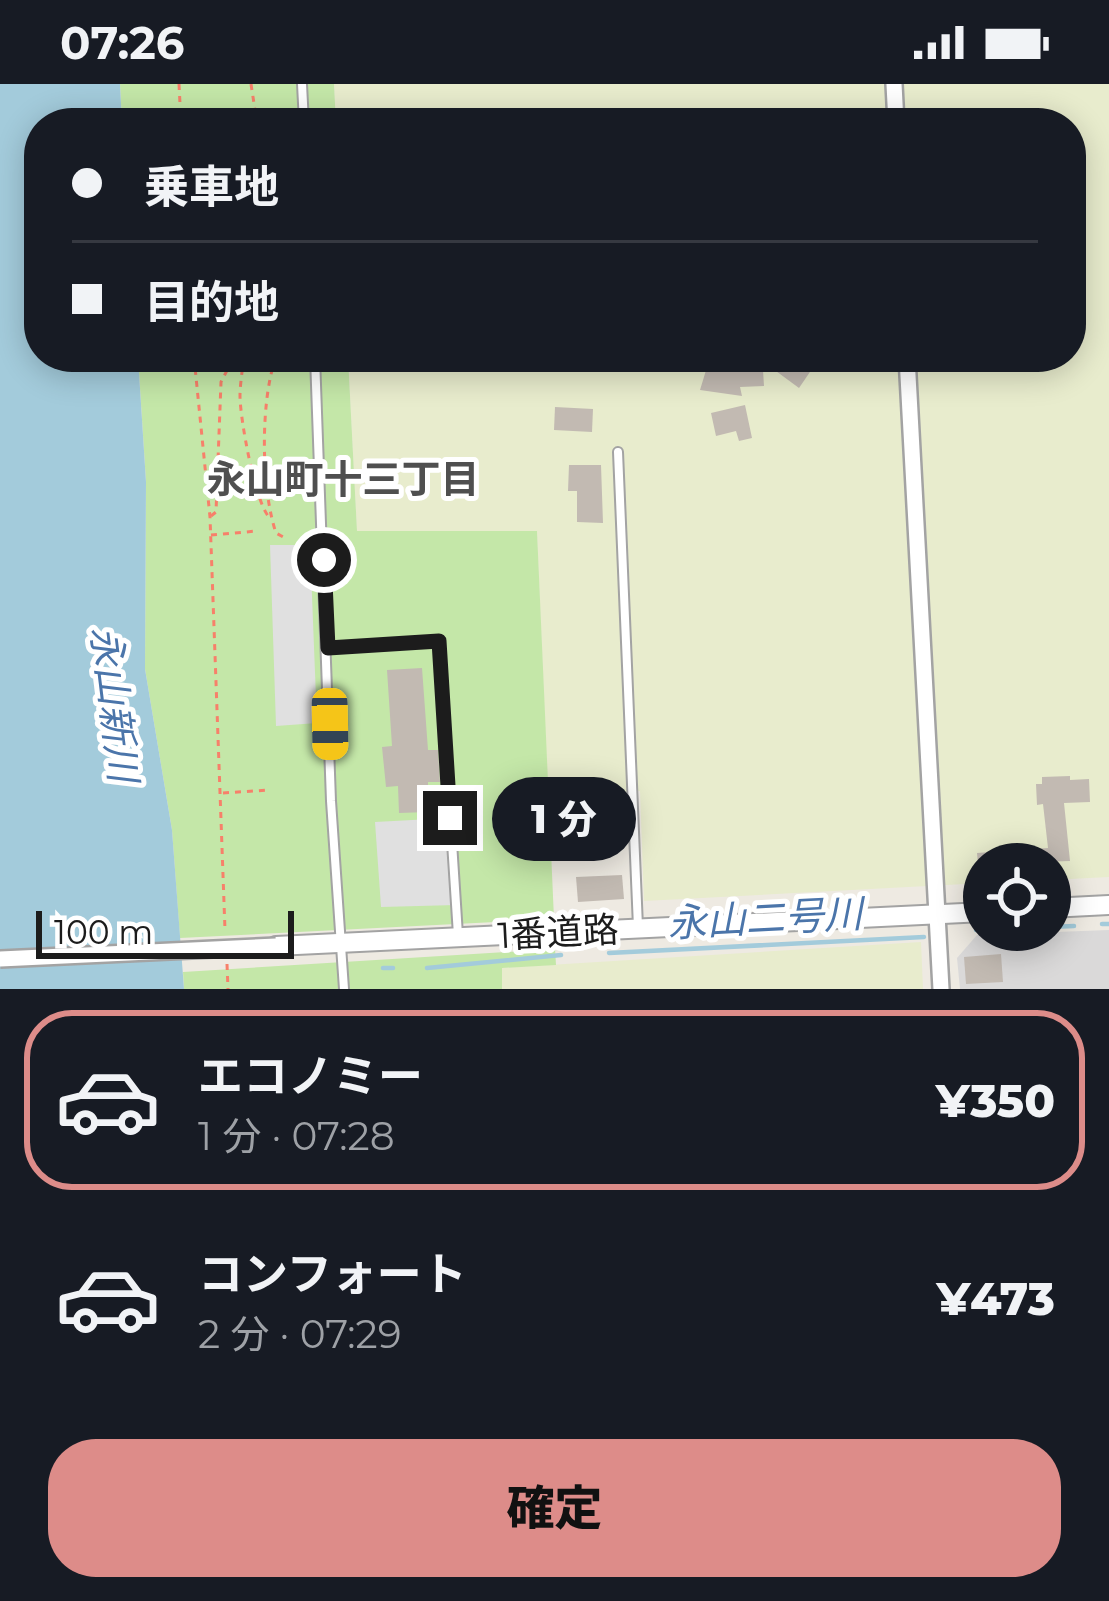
<!DOCTYPE html>
<html lang="ja">
<meta charset="utf-8">
<style>
:root{--surface:#171b24;--page:#20242c;--text:#f1f3f6;--muted:#9ea1a6;--line:#363941;--accent:#dd8c89}
body{margin:0;font-family:Montserrat,"Noto Sans JP",sans-serif;background:var(--page);color:var(--text);height:100vh;display:flex;flex-direction:column;font-size:45px;white-space:nowrap}
*{box-sizing:border-box;margin:0}
p{font-size:39px;color:var(--muted)}
.icon{flex:none;width:66px;height:66px;fill:none;stroke:currentColor;stroke-width:2;stroke-linecap:round;stroke-linejoin:round}
.map{position:relative;height:905px;overflow:hidden}
.panel{display:flex;flex-direction:column;background:var(--surface);flex:1}
.panel>*{flex:none}
.hud{position:absolute;left:24px;top:24px;width:1062px;height:264px;border-radius:48px;box-shadow:0 6px 30px #0003;display:grid;align-content:center;height:264px;padding:0 48px;background:var(--surface)}
.tools{position:absolute;left:963px;top:759px;display:grid;gap:24px}
.tools a{display:grid;place-items:center;width:108px;height:108px;border-radius:50%;background:var(--surface);box-shadow:0 6px 30px #0003;font-size:60px}
.scale{position:absolute;left:36px;bottom:30px;width:258px;box-sizing:border-box;padding-left:12px;border:6px solid #1c1c1c;border-top:0;font-size:33px;line-height:42px;white-space:nowrap;color:#1c1c1c;-webkit-text-stroke:9px #fff;paint-order:stroke}
.end{position:absolute;width:54px;height:54px;margin:-27px;border:15px solid #1c1c1c;background:#fff;box-shadow:0 0 0 6px #fff}
.from{border-radius:50%}
.bubble{position:absolute;height:84px;border-radius:42px;background:var(--surface);box-shadow:0 6px 30px #0003;font-size:39px;font-weight:800;line-height:84px;text-align:center}
.car{position:absolute;width:36px;height:72px;margin:-36px -18px;border-radius:15px;box-shadow:0 0 9px 3px #0007;background:linear-gradient(#f5c518 24%,#345 0 40%,#f5c518 0 76%,#345 0 86%,#f5c518 0)}
.hud b{display:flex;align-items:center;gap:42px;height:114px;font-size:45px}
.hud b+b{border-top:3px solid var(--line)}
.hud i{width:30px;height:30px;background:var(--text)}
ul{padding:21px 0 0;list-style:none}
li{display:flex;align-items:center;gap:36px;height:180px;margin:0 24px 18px;padding:0 24px;border:6px solid transparent;border-radius:48px}
li div{flex:1}
li b{display:block;font-size:45px}
li em{font-style:normal;font-weight:800}
li.active{border-color:var(--accent)}
li>.icon{width:108px;height:108px;stroke-width:1.5}
.primary-button{display:flex;gap:24px;margin-top:auto;padding:24px 48px}
.primary-button a{flex:1;height:138px;border-radius:48px;background:var(--accent);color:#111;font-size:48px;font-weight:800;line-height:138px;text-align:center}
.status{display:flex;justify-content:space-between;align-items:center;height:84px;padding:0 60px;background:var(--surface);direction:ltr}
.status svg{height:33px;fill:currentColor}
.map>svg:first-child{display:block}
</style>
<div class="status"><b>07:26</b><svg viewBox="0 0 49 12"><path d="M0 12V9h3v3zM5 12V6h3v6zM10 12V3h3v9zM15 12V0h3v12zM26 1h20v11H26zM47 4h2v5h-2z"/></svg></div>
<div class="map">
<svg width="1109" height="905" viewBox="0 0 1109 905">
<rect width="100%" height="100%" fill="#eeeae2"/>
<polygon fill="#dad9d9" points="1109,846 1109,905 960,905 957,874 977,851"/>
<g fill="#e8eccd">
<polygon points="334,0 1109,0 1109,793 1050,796 1050,780 984,780 984,799 644,817 640,707 548,712 537,448 357,447 348,273 1071,273 1071,39 336,39"/>
<polygon points="921,858 923,905 502,905 501,884"/>
</g>
<g fill="#c4e7a8">
<polygon points="120,0 334,0 336,39 122,39"/>
<polygon points="138,273 348,273 357,447 537,447 554,835 180,854 172,746 145,585 146,398"/>
<polygon points="555,865 556,881 502,884 502,905 184,905 183,888"/>
</g>
<g fill="#e0e0e0">
<polygon points="270,461 310,461 317,639 276,642"/>
<polygon points="450,734 456,821 381,823 375,738"/>
</g>
<polygon fill="#a3cbdb" points="0,0 120,0 122,39 39,39 39,273 138,273 146,398 145,585 172,746 184,905 0,905"/>
<g fill="none" stroke-linecap="round" stroke-linejoin="round">
<g stroke="#a3cbdb" stroke-width="4.5">
<polyline points="1102,840 1109,840"/>
<polyline points="1050,843 1074,842"/>
<polyline points="976,846 984,846"/>
<polyline points="609,869 924,853"/>
<polyline points="383,884 393,884"/>
<polyline points="427,884 561,871"/>
</g>
</g>
<g fill="#c2bab2">
<polygon points="757,273 795,273 812,285 799,304"/>
<polygon points="720,280 763,286 764,302 740,303 742,312 700,306 707,283 719,284"/>
<polygon points="745,321 752,354 739,357 736,347 716,352 711,329"/>
<polygon points="555,323 593,325 592,348 554,346"/>
<polygon points="569,381 601,381 603,439 577,438 577,407 568,407"/>
<polygon points="422,584 428,666 438,666 440,698 428,698 428,728 399,729 398,702 386,703 382,663 392,662 387,586"/>
<polygon points="1070,692 1070,696 1089,695 1090,718 1064,719 1070,777 978,780 977,769 1048,764 1043,720 1037,721 1036,700 1042,700 1042,693"/>
<polygon points="605,725 608,764 579,766 576,727"/>
<polygon points="622,791 624,815 578,818 576,793"/>
<polygon points="1001,870 1003,898 966,900 964,873"/>
</g>
<g fill="none" stroke-linecap="round" stroke-linejoin="round">
<defs>
<g id="service">
<polyline points="302,0 304,39"/>
<polyline points="315,273 331,717 344,905"/>
<polyline points="618,368 638,843"/>
<polyline points="328,564 439,557 458,851"/>
</g>
<g id="minor">
<polyline points="894,0 896,39"/>
<polyline points="907,273 941,905"/>
</g>
<g id="tertiary">
<polyline points="1050,824 1109,821"/>
<polyline points="276,862 984,828"/>
</g>
</defs>
<use href="#service" stroke="#a3a3a3" stroke-width="12"/>
<use href="#minor" stroke="#a3a3a3" stroke-width="20"/>
<use href="#tertiary" stroke="#a3a3a3" stroke-width="22"/>
<g stroke="#f7806a" stroke-width="3" stroke-dasharray="6 6" stroke-linecap="butt">
<polyline points="179,0 181,39"/>
<polyline points="251,0 257,39"/>
<polyline points="194,273 210,433 225,846"/>
<path d="M243,273c0,13 -3,26 -3,39 0,22 15,106 29,121"/>
<path d="M276,273c-16,44 -15,132 0,176l9,5"/>
<polyline points="211,432 216,428 221,298 234,273"/>
<polyline points="211,451 257,447"/>
<polyline points="223,709 269,706"/>
<polyline points="227,880 228,905"/>
</g>
<use href="#service" stroke="#fff" stroke-width="8"/>
<use href="#minor" stroke="#fff" stroke-width="15"/>
<use href="#tertiary" stroke="#fff" stroke-width="18"/>
<defs>
<polyline id="minor-bridge" points="0,875 276,862"/>
</defs>
<use href="#minor-bridge" stroke="#a3a3a3" stroke-width="20" stroke-linecap="butt"/>
<use href="#minor-bridge" stroke="#fff" stroke-width="15"/>
</g>
<g fill="none" stroke-linecap="round" stroke-linejoin="round">
<polyline stroke="#1c1c1c" stroke-width="15" points="324,476 328,564 439,557 450,734"/>
</g>
<g text-anchor="middle" dominant-baseline="central" stroke-width="10" stroke-linejoin="round" paint-order="stroke">
<g font-size="36" fill="#1c1c1c" stroke="#fff">
<text transform="translate(558 848) rotate(-3)">1番道路</text>
</g>
<g font-size="39" font-weight="bold" fill="#4f4f4f" stroke="#fff">
<text x="343" y="395">永山町十三丁目</text>
</g>
<g font-size="39" font-style="italic" fill="#4b75aa" stroke="#fff">
<text transform="translate(115 620) rotate(83)">永山新川</text>
<text transform="translate(765 834) rotate(-3)">永山二号川</text>
</g>
</g>
</svg>
<div class="tools">
<a><svg class="icon" aria-label="locate" viewBox="0 0 24 24"><circle cx="12" cy="12" r="6"/><path d="M12 2v4M12 18v4M2 12h4M18 12h4"/></svg></a>
</div>
<div class="scale">100 m</div>
<i class="end from" style="left:324px;top:476px"></i>
<i class="end" style="left:450px;top:734px"></i>
<div class="bubble" style="left:492px;top:693px;width:144px">1 分</div>
<i class="car" style="left:330px;top:640px;rotate:179deg"></i>
<div class="hud">
<b><i class="from"></i>乗車地</b>
<b><i></i>目的地</b>
</div>
</div>
<section class="panel">
<ul>
<li class="active"><svg class="icon" aria-label="car" viewBox="0 0 24 24"><path d="M5 17H2v-5l4-1 3-4h7l3 4 3 1v5h-3M9 17h6M6 11h13"/><circle cx="7" cy="17" r="2"/><circle cx="17" cy="17" r="2"/></svg><div><b>エコノミー</b><p>1 分 · 07:28</p></div><em>¥350</em></li>
<li><svg class="icon" aria-label="car" viewBox="0 0 24 24"><path d="M5 17H2v-5l4-1 3-4h7l3 4 3 1v5h-3M9 17h6M6 11h13"/><circle cx="7" cy="17" r="2"/><circle cx="17" cy="17" r="2"/></svg><div><b>コンフォート</b><p>2 分 · 07:29</p></div><em>¥473</em></li>
</ul>
<div class="primary-button"><a>確定</a></div>
</section>
